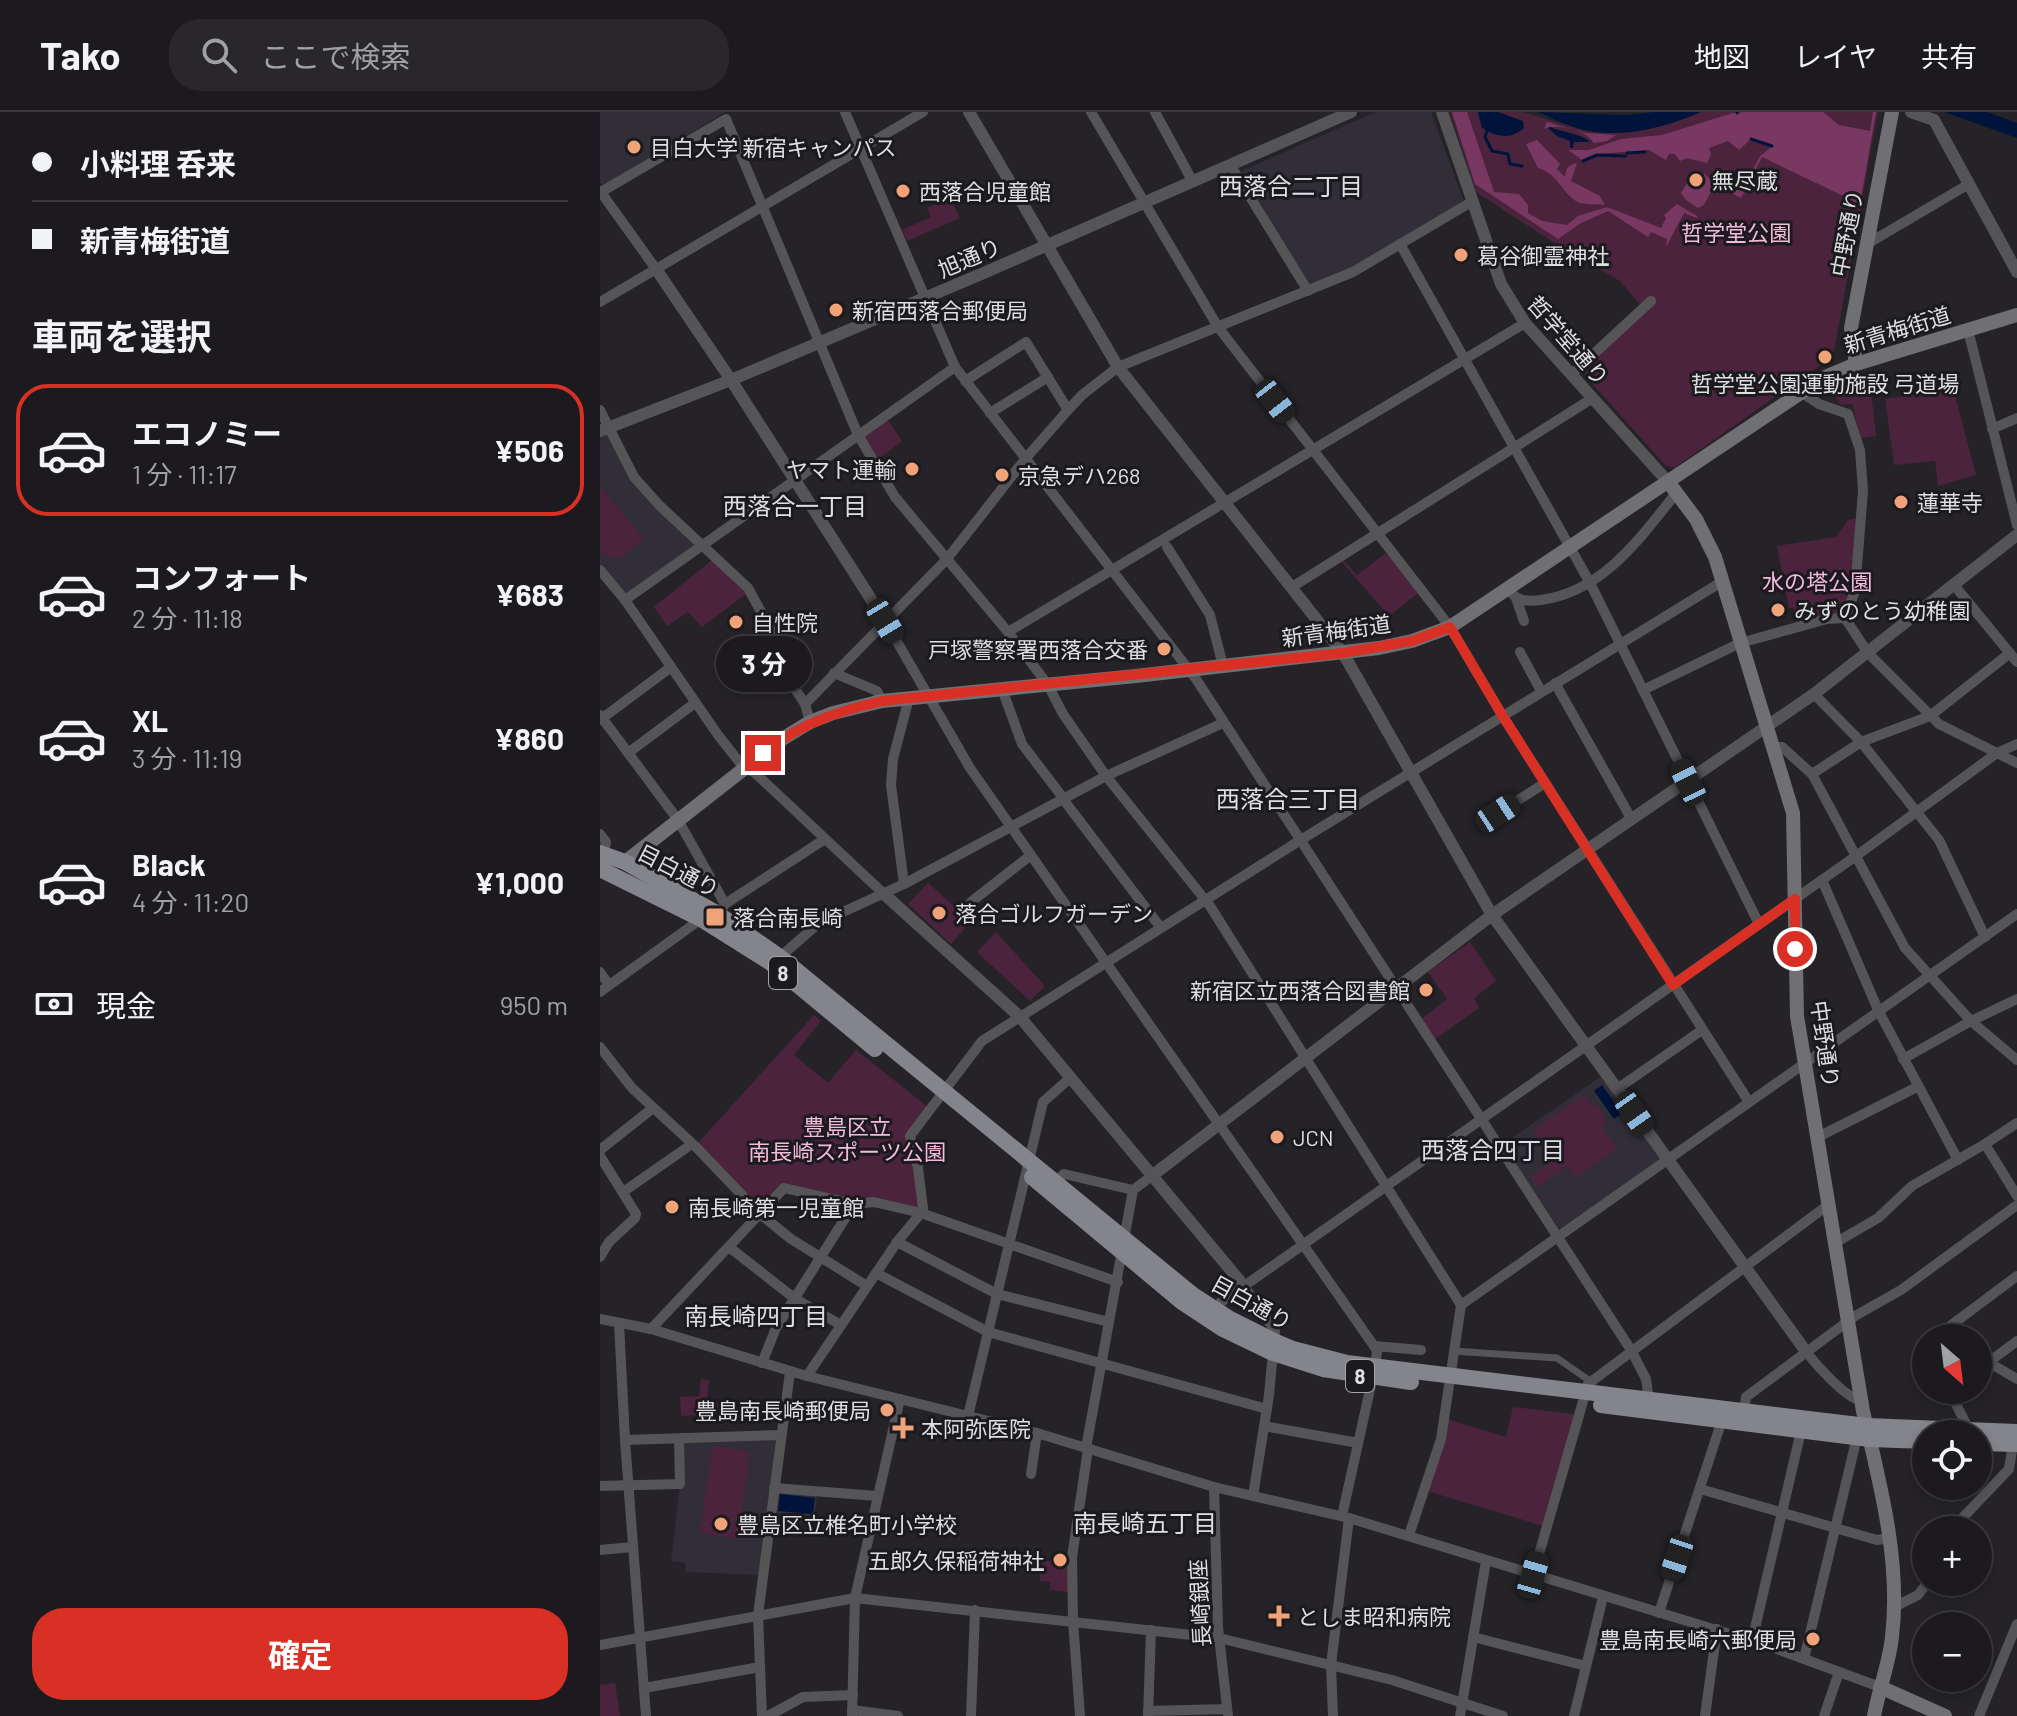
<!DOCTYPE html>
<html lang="ja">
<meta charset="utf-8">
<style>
:root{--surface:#1c1a1e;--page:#29272b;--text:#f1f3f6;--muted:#a0a1a4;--line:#3a383c;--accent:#d93025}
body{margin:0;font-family:Barlow,"Noto Sans JP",sans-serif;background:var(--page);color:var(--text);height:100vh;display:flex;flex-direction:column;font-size:30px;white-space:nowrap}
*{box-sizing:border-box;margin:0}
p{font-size:26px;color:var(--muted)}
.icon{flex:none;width:44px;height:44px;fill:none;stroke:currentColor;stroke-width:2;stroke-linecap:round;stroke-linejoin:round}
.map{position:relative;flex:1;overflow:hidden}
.sheet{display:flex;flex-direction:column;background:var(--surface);width:600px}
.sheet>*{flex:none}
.banner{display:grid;align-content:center;height:176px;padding:0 32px;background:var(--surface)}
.needle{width:52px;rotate:152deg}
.tools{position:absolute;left:1312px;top:1212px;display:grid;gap:16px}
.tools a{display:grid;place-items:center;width:80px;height:80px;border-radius:50%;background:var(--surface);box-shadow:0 4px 12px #0003,0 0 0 2px var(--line);font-size:40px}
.end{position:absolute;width:36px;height:36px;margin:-18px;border:10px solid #d93025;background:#fff;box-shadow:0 0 0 4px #fff}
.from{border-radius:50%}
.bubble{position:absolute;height:56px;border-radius:28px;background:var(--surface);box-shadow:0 4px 12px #0003,0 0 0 2px var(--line);font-size:26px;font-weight:700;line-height:56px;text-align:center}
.car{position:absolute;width:24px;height:48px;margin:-24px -12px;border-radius:10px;box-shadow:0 0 6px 2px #0007;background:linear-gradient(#222 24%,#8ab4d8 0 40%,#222 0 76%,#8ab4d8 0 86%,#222 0)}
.banner b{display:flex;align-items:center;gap:28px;height:76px;font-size:30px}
.banner b+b{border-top:2px solid var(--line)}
.banner i{width:20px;height:20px;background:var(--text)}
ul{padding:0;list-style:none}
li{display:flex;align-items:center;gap:24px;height:132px;margin:0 16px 12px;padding:0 16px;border:4px solid transparent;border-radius:32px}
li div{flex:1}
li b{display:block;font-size:30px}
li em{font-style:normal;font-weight:700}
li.active{border-color:var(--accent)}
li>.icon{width:72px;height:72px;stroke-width:1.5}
h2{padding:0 32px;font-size:36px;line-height:96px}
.pay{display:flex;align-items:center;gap:20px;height:88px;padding:0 32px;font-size:30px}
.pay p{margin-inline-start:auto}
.button{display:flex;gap:16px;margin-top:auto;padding:16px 32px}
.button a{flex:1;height:92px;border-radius:32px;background:var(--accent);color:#fff;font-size:32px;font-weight:700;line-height:92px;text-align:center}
header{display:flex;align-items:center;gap:48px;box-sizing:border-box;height:112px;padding:0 40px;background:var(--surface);border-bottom:2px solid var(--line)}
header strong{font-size:38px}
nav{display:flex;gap:44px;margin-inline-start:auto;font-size:28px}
.search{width:560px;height:72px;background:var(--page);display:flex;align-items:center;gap:20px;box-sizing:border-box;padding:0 28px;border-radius:32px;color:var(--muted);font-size:30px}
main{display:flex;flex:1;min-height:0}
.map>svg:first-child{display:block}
</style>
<header>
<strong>Tako</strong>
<div class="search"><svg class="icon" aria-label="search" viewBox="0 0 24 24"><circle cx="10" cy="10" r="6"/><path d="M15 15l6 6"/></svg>ここで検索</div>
<nav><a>地図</a><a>レイヤ</a><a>共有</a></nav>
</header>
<main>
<section class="sheet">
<div class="banner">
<b><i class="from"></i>小料理 呑来</b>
<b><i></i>新青梅街道</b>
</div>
<h2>車両を選択</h2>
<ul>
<li class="active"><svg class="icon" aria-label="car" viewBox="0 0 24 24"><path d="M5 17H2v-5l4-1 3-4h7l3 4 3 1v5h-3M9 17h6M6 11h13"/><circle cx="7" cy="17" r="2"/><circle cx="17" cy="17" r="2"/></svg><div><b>エコノミー</b><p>1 分 · 11:17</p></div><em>¥506</em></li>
<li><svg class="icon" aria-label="car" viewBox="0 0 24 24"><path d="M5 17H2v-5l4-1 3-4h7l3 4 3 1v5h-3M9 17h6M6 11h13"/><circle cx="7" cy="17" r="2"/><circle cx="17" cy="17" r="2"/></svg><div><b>コンフォート</b><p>2 分 · 11:18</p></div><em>¥683</em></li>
<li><svg class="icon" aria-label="car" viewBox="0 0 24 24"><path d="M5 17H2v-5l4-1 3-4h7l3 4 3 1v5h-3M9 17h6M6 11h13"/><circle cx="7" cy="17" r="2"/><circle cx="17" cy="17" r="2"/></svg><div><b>XL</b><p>3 分 · 11:19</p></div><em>¥860</em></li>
<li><svg class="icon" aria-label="car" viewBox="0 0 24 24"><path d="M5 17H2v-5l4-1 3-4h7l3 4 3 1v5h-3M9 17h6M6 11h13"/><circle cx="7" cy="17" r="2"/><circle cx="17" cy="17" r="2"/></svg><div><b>Black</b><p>4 分 · 11:20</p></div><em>¥1,000</em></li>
</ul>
<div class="pay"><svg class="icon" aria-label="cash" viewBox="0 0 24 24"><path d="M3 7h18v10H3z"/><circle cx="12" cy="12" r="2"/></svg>現金<p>950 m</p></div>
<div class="button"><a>確定</a></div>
</section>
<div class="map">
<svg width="1417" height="1604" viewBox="0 0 1417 1604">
<rect width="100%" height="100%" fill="#252328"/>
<g fill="#312e37">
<polygon points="0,0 125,0 3,75 0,70"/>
<polygon points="776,0 831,0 864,90 753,156 709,173 641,59"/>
<polygon points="10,314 27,354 101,433 25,488 0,458 0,319"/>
<polygon points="1002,964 1061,1048 961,1116 958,1115 903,1032"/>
<polygon points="176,1327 160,1463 85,1460 86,1451 71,1449 80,1375 85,1375 83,1330"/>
<polygon points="177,1378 217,1382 214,1412 177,1409 174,1405"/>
</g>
<g fill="#4c233d">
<polygon points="850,0 923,0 985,19 1021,20 1085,0 1278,0 1233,244 1074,356 1065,353 991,270 983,256 1044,197 1020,169 959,134 876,80"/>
<polygon points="350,86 360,106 307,129 302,118 331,105 327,96"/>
<polygon points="1269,261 1276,324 1261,326 1252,292 1241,293 1229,276"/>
<polygon points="1353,276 1376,363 1338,374 1335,349 1294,353 1285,287"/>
<polygon points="286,306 302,329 276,349 263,322"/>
<polygon points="0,374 44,427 21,446 6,445 0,438"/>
<path d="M1258,406c-3,31 -4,68 -15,97l-46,10 -4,-17h-4l-12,-62 59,-9 12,-17z"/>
<polygon points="786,441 818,481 789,504 741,449 743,448 757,463"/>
<polygon points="112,448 146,482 102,515 88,500 67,514 54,495"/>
<polygon points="328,771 371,809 351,832 308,792"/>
<polygon points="396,820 445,874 430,889 377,840"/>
<polygon points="870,830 896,869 874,886 879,896 834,928 820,908 847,887 828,860"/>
<polygon points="214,903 221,909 194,943 228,971 256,938 328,995 307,1024 316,1059 320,1096 249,1089 185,1073 163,1094 159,1094 97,1032"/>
<polygon points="984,983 993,995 996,992 1007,1008 1001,1013 1017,1037 976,1065 967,1054 938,1075 931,1064 953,1048 933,1018"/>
<polygon points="101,1267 109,1268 107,1288 121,1292 119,1302 81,1304 80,1285 99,1284"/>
<polygon points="913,1295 973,1302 975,1305 943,1414 827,1379 847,1307 906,1325"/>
<polygon points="112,1334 150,1340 138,1427 100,1421"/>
<polygon points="437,1448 468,1450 469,1480 450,1478 450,1470 440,1469 440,1462 436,1462"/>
<polygon points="15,1571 20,1604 0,1604 0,1573"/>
</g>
<g fill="#783861">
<polygon points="852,0 867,0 894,80 919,82 928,93 928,101 942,109 967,113 978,104 1007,95 1061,116 1066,106 1064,103 1077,92 1097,104 1097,106 1084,101 1066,135 1067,127 1051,120 1048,125 1008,99 981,111 958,127 875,72"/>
<polygon points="1145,0 1223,0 1239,13 1270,19 1273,0 1276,0 1260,92 1162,45 1141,86 1130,80 1131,77 1145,73 1160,44 1173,34 1152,26 1139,38 1128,29 1109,36 1111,42 1107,51 1087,46 1080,49 1075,42 1069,42 1066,48 1049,38 996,42 982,48 968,38 989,38 1021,27 1062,23 1133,1"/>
<path d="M947,10l38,11 31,2 -9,6 -13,2c-8,-13 -37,-20 -50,-14z"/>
<path d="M937,28l23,24 -3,5 8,8c1,-8 2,-12 12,-14l-6,18 29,15 5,9c-7,-1 -21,0 -27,-3 -14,-6 -20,-29 -40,-34l-12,-24z"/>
<polygon points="1104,61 1115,72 1104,93 1098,96 1086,88 1081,81 1089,68 1098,76 1104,66 1101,63"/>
</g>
<g fill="#00133a">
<path d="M878,0h20l25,9 1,7c-13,12 -28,9 -42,0z"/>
<path d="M937,0l88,3 30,-3h46c-34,15 -79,27 -117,18 -16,-4 -32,-12 -47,-18z"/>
<polygon points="1344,0 1387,0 1417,11 1417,26"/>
<path d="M950,15c13,6 31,6 40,15h-16l-1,6h-3v-7l-13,-5 -9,-8z"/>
<polygon points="1002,973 1022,1001 1014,1007 994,979"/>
<polygon points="180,1382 215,1386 213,1402 178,1399"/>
</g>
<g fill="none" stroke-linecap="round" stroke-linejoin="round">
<g stroke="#00133a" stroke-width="3">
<polyline points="1137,1 1138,0"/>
<polyline points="887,19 885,25 892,39 908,42 910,52 922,54"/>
<polyline points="1151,27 1172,34"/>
<polyline points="1027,41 1045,40"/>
<polyline points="983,49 997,43 1026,44"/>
</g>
<polyline stroke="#555557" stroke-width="7" points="853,1239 957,1246 990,1269"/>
<g stroke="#555557" stroke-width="10">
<polyline points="245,0 355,255 596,567 1031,1238 1046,1267 1049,1288"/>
<polyline points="491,0 618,215 850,515 902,603 1149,990"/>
<polyline points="555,0 593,70"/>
<polyline points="631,54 708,179"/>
<polyline points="0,79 56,157"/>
<polyline points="1,80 126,7 258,323 295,385 408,520 448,573 463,602 506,664 610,794 861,1193"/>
<polyline points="800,132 990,471 1159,812"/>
<polyline points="1267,132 1369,72"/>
<polyline points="0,190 323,0"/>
<polyline points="1368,218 1417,413"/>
<polyline points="972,262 1051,189"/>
<polyline points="365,269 426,230 468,298"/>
<polyline points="1201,280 1219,292 1248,302 1260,338 1263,379 1255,479 1245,506"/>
<polyline points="0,298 34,365 59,393 148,476 170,516 189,568 205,592"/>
<polyline points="390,301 448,265"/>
<polyline points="1392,317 1417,306"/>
<polyline points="567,435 610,503 623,554"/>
<polyline points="0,458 25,488 118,623 144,656 154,660 284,782"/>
<polyline points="1354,473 1417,550"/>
<polyline points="692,475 993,286"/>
<path d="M908,478c10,11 18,12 33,10 62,-8 99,-62 136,-108"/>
<polyline points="916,486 924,509"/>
<polyline points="25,488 355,255"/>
<polyline points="1245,506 1268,541 1339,612 1417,651"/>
<polyline points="285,509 370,656 774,1234 777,1239 775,1255 742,1404"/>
<polyline points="408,520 925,211"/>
<polyline points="920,540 941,579"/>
<polyline points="234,561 277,579 282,589"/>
<polyline points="955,571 1032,708"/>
<polyline points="402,577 422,632 464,687"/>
<polyline points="1043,578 1140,531 1227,507 1245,506"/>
<polyline points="1214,582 1261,630 1339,728 1385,825"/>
<polyline points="0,603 78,708 125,792"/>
<polyline points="0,608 71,555"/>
<polyline points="210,610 205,592 347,447 426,346 468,298 482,283 518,255 753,160 873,89"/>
<polyline points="1172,635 1182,635 1212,662 1305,836 1371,909 1417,948"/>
<polyline points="28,641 95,591"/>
<polyline points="1212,662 1261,630 1330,604 1410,541"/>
<polyline points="463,687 561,816"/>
<polyline points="898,701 945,671"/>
<polyline points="0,722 6,730 4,742"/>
<polyline points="1222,768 1279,900 1358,1048"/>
<polyline points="304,772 291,673 293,647 309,586"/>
<polyline points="371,790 431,743"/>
<polyline points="121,798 125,792 225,727"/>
<polyline points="180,845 219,811 304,772 506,664 623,611"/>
<polyline points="0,860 9,873"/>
<polyline points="0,880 101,807"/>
<polyline points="0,935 32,976 96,1035 160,1102 191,1127 267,1174"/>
<polyline points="1303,947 1371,909 1417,887"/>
<polyline points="1017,977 1102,918"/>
<polyline points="1218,1025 1317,975"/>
<polyline points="1385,1032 1417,1084"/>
<polyline points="0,1038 53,996"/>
<polyline points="0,1044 36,1102 35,1106 9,1130 0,1145"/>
<polyline points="455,1070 464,1062 533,1078"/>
<polyline points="23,1080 92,1032"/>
<polyline points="297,1130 397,1182 509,1210"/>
<polyline points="1235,1131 1278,1106 1312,1074 1385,1032 1417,1011"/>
<polyline points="129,1135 194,1186 241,1213"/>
<polyline points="276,1161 388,1220 667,1297"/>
<polyline points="644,1174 675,1219 669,1283 653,1384"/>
<polyline points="610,1198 1256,744 1397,641 1417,632"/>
<polyline points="0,1207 51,1217 207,1264 437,1321 614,1375 749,1406 1169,1534 1280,1575"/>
<polyline points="19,1211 25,1328 46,1604"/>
<polyline points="51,1217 184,1076 254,1092 274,1090 321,1101 518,1170"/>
<polyline points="1334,1226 1417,1164"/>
<polyline points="774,1234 821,1238"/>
<path d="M1207,1241c11,14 38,44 54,48"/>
<polyline points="1388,1250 1417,1267"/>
<polyline points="162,1251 176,1216 254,1092"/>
<polyline points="1378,1258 1417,1229"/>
<polyline points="207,1264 297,1130 321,1101 323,1096 318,1056 310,1024 382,929 699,729 1123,469"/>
<polyline points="1349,1278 1369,1318"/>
<polyline points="1144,1299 1146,1285 1255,1204 1301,1178 1417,1093"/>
<polyline points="368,1304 443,990 470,966"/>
<polyline points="664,1314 758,1331"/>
<polyline points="25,1328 181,1323"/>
<polyline points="486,1336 533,1078 553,1063"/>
<polyline points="431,1362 437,1321"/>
<polyline points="0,1374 80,1372 79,1327"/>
<polyline points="614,1375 618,1515 628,1604"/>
<polyline points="174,1376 277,1384"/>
<polyline points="1100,1377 1277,1428 1289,1426"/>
<polyline points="1351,1418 1409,1357 1413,1332"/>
<polyline points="809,1423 841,1327 861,1193 1417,802"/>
<polyline points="0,1438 33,1435"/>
<polyline points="933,1463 988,1272 1228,1093"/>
<polyline points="1294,1495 1318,1483 1328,1470"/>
<polyline points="1059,1501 1122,1308"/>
<polyline points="873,1525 986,1554"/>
<polyline points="1152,1529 1201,1319"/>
<polyline points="0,1533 255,1486 619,1526 792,1568 903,1604"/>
<polyline points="1204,1547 1257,1325"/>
<polyline points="44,1576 160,1555"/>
<polyline points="252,1598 298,1604"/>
<polyline points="548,1599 627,1597"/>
<polyline points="162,1604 158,1503 190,1260"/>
<polyline points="168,1604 203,1585 253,1583"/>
<polyline points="252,1604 255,1486 300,1287"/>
<polyline points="371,1604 375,1498"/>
<polyline points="480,1604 473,1509 472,1445 488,1337"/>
<polyline points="548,1604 551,1518"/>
<polyline points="733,1604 731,1553 749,1406"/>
<polyline points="860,1604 886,1449"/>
<polyline points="974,1604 1003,1485"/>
<polyline points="1105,1604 1117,1517"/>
<polyline points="1224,1604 1239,1560"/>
<polyline points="1379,1604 1417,1512"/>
</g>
<g stroke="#555557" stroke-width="12">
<polyline points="369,0 518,255 743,541 892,803 1207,1241"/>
<polyline points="842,0 901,172 925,211 1069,371"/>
<polyline points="1311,0 1334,8 1417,160"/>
<polyline points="56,157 131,268 285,509"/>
<polyline points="0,319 131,268 386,160 751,0"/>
<polyline points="284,782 420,905 644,1174"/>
<polyline points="553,1063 892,803 1214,582 1417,423"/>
</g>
<g stroke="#707074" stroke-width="14">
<polyline points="1256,252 1251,216 1292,0"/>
<path d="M1069,371l27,36 19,38 78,256 4,203 66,395c17,73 38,150 29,226 -3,27 -13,52 -18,79"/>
<polyline points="25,750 182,627 210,610 233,601 282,589 536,564 779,536 812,529 850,515 1223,266 1256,252 1417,203"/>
<polyline points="1280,1575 1345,1604"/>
</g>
<g stroke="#84858a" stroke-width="16">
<polyline points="0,741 25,750 118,802 180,845 593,1183 630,1207 674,1229 693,1237 747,1251 1267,1314 1417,1320"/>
<polyline points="0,757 101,807 171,851 275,937"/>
<polyline points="432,1065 582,1190 623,1217 673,1241 723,1257 811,1270"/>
<polyline points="1001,1293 1270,1327 1326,1329"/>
<polyline points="1378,1331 1417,1332"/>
</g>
</g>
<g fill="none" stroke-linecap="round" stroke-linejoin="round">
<path stroke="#d93025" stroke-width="10" d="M163,641c39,-30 72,-41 119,-52l461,-48 69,-12 38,-14 52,88 171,270 122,-86v50"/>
</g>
<g fill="#f0a279" stroke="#1b1a1e" stroke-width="3">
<circle cx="34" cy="35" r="8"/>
<circle cx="1096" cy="68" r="8"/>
<circle cx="303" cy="79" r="8"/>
<circle cx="861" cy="143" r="8"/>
<circle cx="236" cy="198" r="8"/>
<circle cx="1225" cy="245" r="8"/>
<circle cx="312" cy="357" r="8"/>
<circle cx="402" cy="363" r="8"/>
<circle cx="1301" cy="390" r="8"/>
<circle cx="1178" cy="498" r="8"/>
<circle cx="136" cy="510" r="8"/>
<circle cx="564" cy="537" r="8"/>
<circle cx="339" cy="801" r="8"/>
<rect x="105" y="795" width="20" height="20" rx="4"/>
<circle cx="826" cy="878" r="8"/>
<circle cx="677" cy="1025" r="8"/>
<circle cx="72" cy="1095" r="8"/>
<circle cx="287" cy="1298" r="8"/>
<path d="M299 1304h8v8h8v8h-8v8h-8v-8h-8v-8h8z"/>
<circle cx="121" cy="1412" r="8"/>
<circle cx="460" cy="1448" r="8"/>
<path d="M675 1492h8v8h8v8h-8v8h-8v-8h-8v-8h8z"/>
<circle cx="1213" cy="1527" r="8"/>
</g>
<g text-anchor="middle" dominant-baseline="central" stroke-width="6" stroke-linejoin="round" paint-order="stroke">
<g fill="#1b1a1e" stroke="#a4a3a6" stroke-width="2">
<rect x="169" y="845" width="28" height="32" rx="6"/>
<rect x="746" y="1248" width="28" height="32" rx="6"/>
</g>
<g font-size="20" font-weight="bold" fill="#dfdee1">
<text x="183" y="861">8</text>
<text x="760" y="1264">8</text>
</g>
<g font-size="22" fill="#dfdee1" stroke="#1b1a1e" text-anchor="start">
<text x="50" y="35">目白大学 新宿キャンパス</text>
<text x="1112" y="68">無尽蔵</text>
<text x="319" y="79">西落合児童館</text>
<text x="877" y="143">葛谷御霊神社</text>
<text x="252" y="198">新宿西落合郵便局</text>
<text x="1225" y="271" text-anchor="middle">哲学堂公園運動施設 弓道場</text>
<text x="296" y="357" text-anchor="end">ヤマト運輸</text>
<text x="418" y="363">京急デハ268</text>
<text x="1317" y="390">蓮華寺</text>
<text x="1194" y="498">みずのとう幼稚園</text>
<text x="152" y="510">自性院</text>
<text x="548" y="537" text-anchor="end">戸塚警察署西落合交番</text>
<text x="355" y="801">落合ゴルフガーデン</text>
<text x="133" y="805">落合南長崎</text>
<text x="810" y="878" text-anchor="end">新宿区立西落合図書館</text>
<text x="693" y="1025">JCN</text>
<text x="88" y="1095">南長崎第一児童館</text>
<text x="271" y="1298" text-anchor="end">豊島南長崎郵便局</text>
<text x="321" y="1316">本阿弥医院</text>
<text x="137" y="1412">豊島区立椎名町小学校</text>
<text x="444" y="1448" text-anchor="end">五郎久保稲荷神社</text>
<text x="697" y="1504">としま昭和病院</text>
<text x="1197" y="1527" text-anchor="end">豊島南長崎六郵便局</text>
</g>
<g font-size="22" fill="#f4badb" stroke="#1b1a1e">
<text x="1136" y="120">哲学堂公園</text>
<text x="1217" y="469">水の塔公園</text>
<text x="247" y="1014">豊島区立<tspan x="247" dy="25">南長崎スポーツ公園</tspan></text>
</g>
<g font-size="22" fill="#dfdee1" stroke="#1b1a1e">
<text transform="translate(1246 121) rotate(-79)">中野通り</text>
<text transform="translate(369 145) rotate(-23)">旭通り</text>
<text transform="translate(1297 217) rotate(-17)">新青梅街道</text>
<text transform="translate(969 228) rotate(49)">哲学堂通り</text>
<text transform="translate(736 518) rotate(-8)">新青梅街道</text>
<text transform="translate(79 758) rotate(27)">目白通り</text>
<text transform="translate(1226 932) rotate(82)">中野通り</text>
<text transform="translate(652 1190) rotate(29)">目白通り</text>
<text transform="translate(599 1491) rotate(-93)">長崎銀座</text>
</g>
<g font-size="24" fill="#e0dee4" stroke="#1b1a1e">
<text x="691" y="73">西落合二丁目</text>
<text x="195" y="393">西落合一丁目</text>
<text x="688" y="686">西落合三丁目</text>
<text x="893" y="1037">西落合四丁目</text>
<text x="156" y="1203">南長崎四丁目</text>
<text x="545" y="1410">南長崎五丁目</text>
</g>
</g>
</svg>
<div class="tools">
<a><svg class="needle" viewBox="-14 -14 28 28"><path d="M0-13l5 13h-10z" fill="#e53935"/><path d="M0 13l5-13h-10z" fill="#a0a1a4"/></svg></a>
<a><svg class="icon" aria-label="locate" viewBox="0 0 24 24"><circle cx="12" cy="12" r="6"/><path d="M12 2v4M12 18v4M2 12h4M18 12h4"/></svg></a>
<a>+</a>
<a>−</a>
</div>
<i class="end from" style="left:1195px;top:837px"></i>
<i class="end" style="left:163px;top:641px"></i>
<div class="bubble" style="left:116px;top:524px;width:96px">3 分</div>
<i class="car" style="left:675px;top:289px;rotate:142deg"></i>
<i class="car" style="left:285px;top:509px;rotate:149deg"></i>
<i class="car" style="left:1088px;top:670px;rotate:334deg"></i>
<i class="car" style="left:898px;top:701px;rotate:57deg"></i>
<i class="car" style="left:1034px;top:1001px;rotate:145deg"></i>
<i class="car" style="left:1077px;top:1446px;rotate:198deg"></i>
<i class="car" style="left:933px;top:1463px;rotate:16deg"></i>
</div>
</main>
